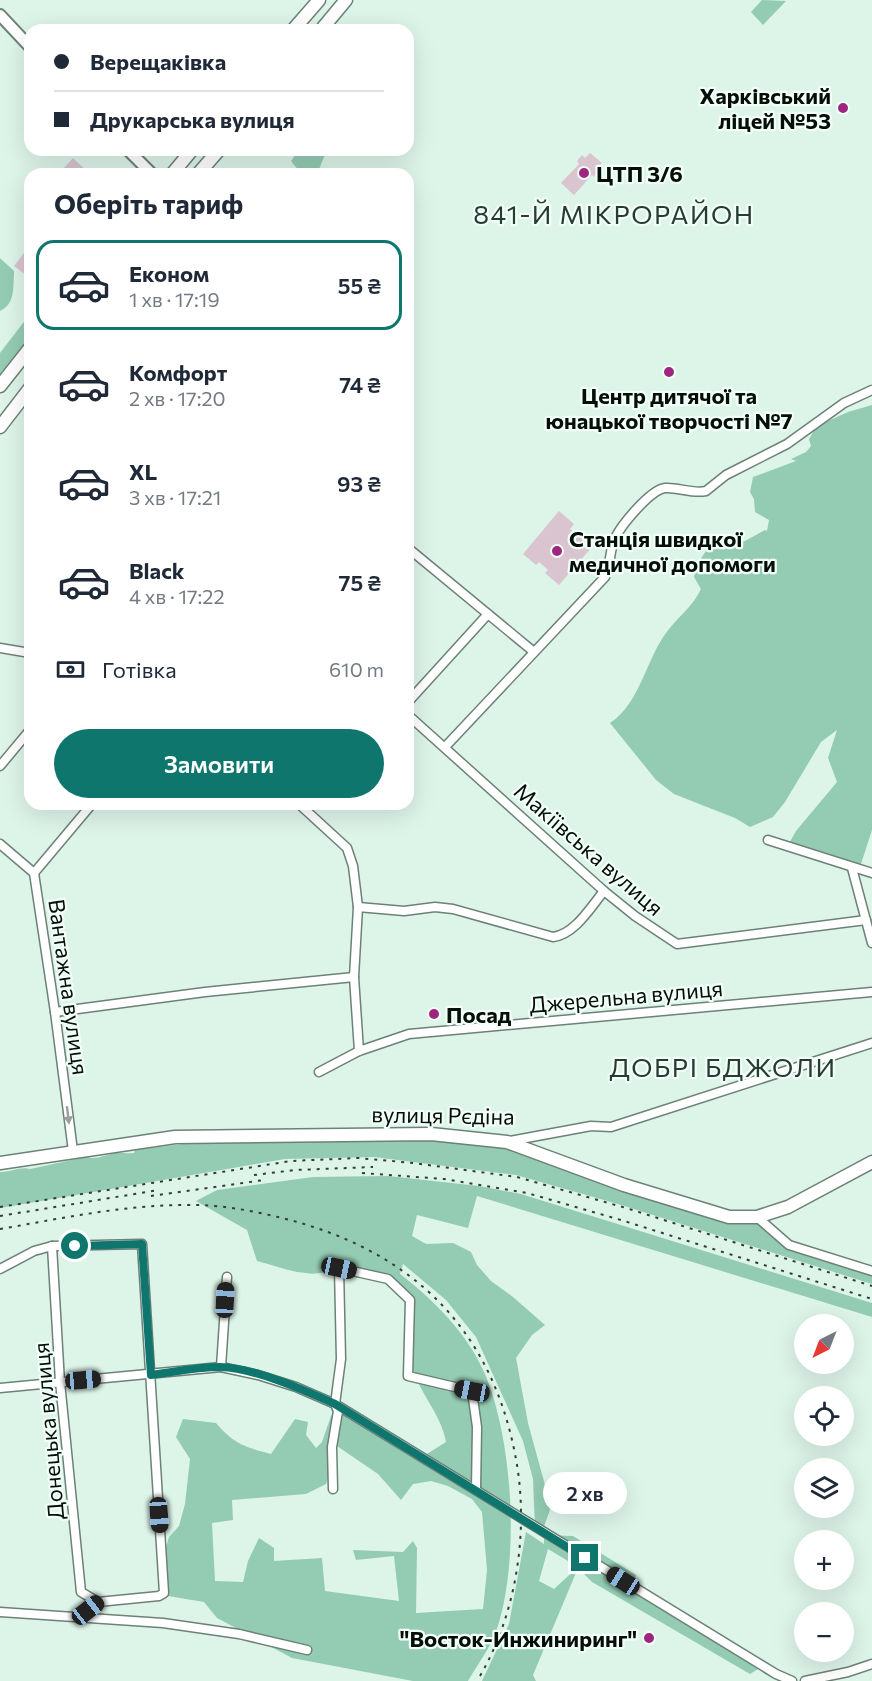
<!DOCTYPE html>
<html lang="uk">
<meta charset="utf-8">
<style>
:root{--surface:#fff;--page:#f2f2f3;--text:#1f2937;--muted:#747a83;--line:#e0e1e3;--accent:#0f766e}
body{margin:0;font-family:Commissioner,sans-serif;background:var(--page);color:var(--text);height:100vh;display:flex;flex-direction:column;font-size:22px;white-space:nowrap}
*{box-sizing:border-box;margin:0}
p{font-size:20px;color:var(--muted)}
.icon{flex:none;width:33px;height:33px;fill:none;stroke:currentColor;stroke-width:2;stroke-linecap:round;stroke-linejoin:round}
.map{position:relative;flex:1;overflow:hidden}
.panel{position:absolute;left:24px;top:168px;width:390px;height:642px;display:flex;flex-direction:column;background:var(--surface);border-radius:18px;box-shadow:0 6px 24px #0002}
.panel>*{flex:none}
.guide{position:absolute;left:24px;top:24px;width:390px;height:132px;border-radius:18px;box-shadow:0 6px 24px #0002;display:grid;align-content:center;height:132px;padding:0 30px;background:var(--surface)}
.needle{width:39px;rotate:222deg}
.controls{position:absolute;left:794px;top:1314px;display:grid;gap:12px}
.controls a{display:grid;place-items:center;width:60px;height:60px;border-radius:50%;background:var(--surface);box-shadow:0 6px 24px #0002;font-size:30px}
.end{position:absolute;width:27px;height:27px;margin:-14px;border:8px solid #0f766e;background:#fff;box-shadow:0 0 0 3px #fff}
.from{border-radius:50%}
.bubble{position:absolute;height:42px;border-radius:21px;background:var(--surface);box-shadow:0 6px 24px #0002;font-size:20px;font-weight:600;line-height:42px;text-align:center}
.car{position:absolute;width:18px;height:36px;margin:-18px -9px;border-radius:8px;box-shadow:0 0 4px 2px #0007;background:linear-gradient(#222 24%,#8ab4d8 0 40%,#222 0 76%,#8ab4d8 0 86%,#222 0)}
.guide b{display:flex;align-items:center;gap:21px;height:57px;font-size:22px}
.guide b+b{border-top:2px solid var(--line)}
.guide i{width:15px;height:15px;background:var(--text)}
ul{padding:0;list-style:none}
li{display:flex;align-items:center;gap:18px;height:90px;margin:0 12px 9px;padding:0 18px;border:3px solid transparent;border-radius:18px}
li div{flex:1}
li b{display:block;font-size:22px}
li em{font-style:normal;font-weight:600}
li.selected{border-color:var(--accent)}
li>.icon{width:54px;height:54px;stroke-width:1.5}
h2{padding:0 30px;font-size:27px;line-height:72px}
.pay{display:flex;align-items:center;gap:15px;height:66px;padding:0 30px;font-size:22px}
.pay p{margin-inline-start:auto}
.button{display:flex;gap:12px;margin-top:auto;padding:12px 30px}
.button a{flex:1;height:69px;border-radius:36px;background:var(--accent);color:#fff;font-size:24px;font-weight:600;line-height:69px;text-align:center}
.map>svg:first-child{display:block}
</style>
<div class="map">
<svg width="872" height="1681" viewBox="0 0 872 1681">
<rect width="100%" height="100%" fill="#ddf4e9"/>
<g fill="#94cbb3" fill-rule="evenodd">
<polygon points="762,0 786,1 763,25 751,12"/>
<path d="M299,150h28l-10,24c-14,0 -18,-2 -26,-13z"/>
<path d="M0,258l14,13v3c-1,15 1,30 -14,37z"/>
<polygon points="30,314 30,338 0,376 0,353"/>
<path d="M872,405v425l-12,37 -73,-20 9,-16 41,-49 -9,-24 9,-28 -16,12 -36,60 -12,15 -23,10 -15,-9 -61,-24 -18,-14 -46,-57c31,-20 36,-66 59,-94 11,-14 24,-23 32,-40l-7,-12 4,-14 10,-15 37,-7 20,-11 2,1 2,-11 -14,-8 -1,-13 -4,-7 3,-15 43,-16 -5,-2 15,-7 5,-6 -2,-7 8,-13 31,-14z"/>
<path d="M396,1138l110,6 223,73h28l32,28 83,26v13l-254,-80 -102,-29 -142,-18 -89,2 -285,49v-36c9,0 22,-6 30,-3l56,-12c11,3 19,-2 29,-4 7,-1 11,1 19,0l1,-3 64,-8z"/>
<path d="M388,1176l91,10 42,8 351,109v14l-395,-121 -9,32 -51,-13 -5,21 14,8 27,-1 18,9 6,13 14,16 22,16 32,28 -13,10 -16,23 12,65 23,84 -9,25 -7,-6 -2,-47 -10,-38 -47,-104 -30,-37 -43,-36 -3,10c35,27 67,59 85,100 28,67 35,185 12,255 -6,18 -20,36 -29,52h-55l-121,-23 -75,-40 -13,-16 -36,-6 -6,-34 7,-25 10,-11 6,-22 5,-45 -14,-22 7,-18 33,4c18,21 29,24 55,31l24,-35 13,3 -2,13 10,13 6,-6 9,-26 13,-7 78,48 24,-15c-5,-28 -26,-48 -34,-75 -5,-16 8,-50 -3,-68 -13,-19 -55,-29 -76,-28 -9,1 -18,4 -27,2 -16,-1 -33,-8 -49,-12l-10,-31 -51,-29 21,-11 96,-13zM337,1446l41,28 23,26 12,-16 18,-3 17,5 24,13 10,13 5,58 -4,39 -67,4 1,-65 -4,-7 -10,11 -50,-2 3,10 38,-4 5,45 -74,-10 -3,-33 -48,3v-13l-15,-10 -11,23 -5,21 -28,-1 -3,-58 21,-3 -1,-20 74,-6 20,-10 9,-25z"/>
<path d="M526,1532l18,12v-9l29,1 63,39 -4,15 126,79 -8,5 -158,-92 -14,-14 -45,107 3,6h-54l27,-57zM548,1549l30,18 -24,22 -15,-8z"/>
</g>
<g fill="#d9c4d0">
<polygon points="590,153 602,163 597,169 599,171 594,177 592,175 574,195 561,183 579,164 577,161 582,155 585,158"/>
<polygon points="73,158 90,174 71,174 64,168"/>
<polygon points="30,245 30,278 14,266"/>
<polygon points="559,511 574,524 570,529 592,547 559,585 545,573 548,570 539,562 536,565 523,554"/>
</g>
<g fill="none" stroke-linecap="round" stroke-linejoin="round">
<defs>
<g id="minor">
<polyline points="408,548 534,652"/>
<polyline points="0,648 30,653"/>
<polyline points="408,702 488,614"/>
<polyline points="408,715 604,891 635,916 677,944 866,920"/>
<path d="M445,747l160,-170c6,-12 4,-24 9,-36 5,-14 36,-51 51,-53 13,-1 27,6 41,3l20,-16 61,-31 57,-41 28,-13"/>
<polyline points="0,766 30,730"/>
<polyline points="299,804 347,848 353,866 358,907 354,977 359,1051"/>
<polyline points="768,840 872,873"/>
<polyline points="0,844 34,873 55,1012 73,1151"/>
<polyline points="852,868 872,943"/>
<polyline points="34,873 92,804"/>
<path d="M358,907l46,4 31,-4 18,2 100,28c22,-3 37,-29 51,-46"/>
<polyline points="55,1012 205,992 354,977"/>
<polyline points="319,1072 359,1051 409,1034 872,992"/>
<polyline points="510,1141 591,1126 611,1127 872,1043"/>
<polyline points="757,1217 789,1245 872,1271"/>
<polyline points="52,1246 60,1382 81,1592 98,1602"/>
<polyline points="0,1269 34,1251 52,1246 142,1244 164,1593 159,1596 98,1602 78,1617"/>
<polyline points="221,1367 227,1277"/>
<polyline points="0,1388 221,1367 258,1375 296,1387 335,1404 776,1674 792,1681"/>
<polyline points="333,1489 332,1447 338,1411 335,1404 341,1359 339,1268 388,1279 410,1300 408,1376 472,1391 477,1427 476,1490"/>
<polyline points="0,1612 163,1623 239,1634 307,1650"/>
<polyline points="805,1681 848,1672 872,1664"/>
</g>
<g id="tertiary">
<polyline points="0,15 30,47"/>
<polyline points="128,150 152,174"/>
</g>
<polyline id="secondary" points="0,1163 175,1137 431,1134 507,1142 624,1185 729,1217 757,1217 788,1207 872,1162"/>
<g id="primary">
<polyline points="293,30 319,0"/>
<polyline points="321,30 346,0"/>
<polyline points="172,174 192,150"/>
<polyline points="198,174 219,150"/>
<polyline points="0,386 30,348"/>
<polyline points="0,427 30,388"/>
</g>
</defs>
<use href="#minor" stroke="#6c8177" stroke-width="11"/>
<use href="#tertiary" stroke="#6c8177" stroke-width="14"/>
<use href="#secondary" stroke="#6c8177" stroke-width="15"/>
<use href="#primary" stroke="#6c8177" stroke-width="15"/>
<use href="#minor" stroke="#fff" stroke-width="8"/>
<use href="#tertiary" stroke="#fff" stroke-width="10"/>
<use href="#secondary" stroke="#fff" stroke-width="12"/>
<use href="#primary" stroke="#fff" stroke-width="12"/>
<g stroke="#323d38" stroke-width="2" stroke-dasharray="3 6" stroke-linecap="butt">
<polyline points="362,1173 444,1179 527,1193 621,1220 872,1299"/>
<polyline points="254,1175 295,1170 373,1167"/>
<polyline points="151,1196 264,1180"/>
<polyline points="0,1207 291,1161 358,1158 413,1163 517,1177 626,1208 872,1286"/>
<polyline points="0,1216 159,1190"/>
<path d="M0,1229c64,-11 128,-25 193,-24 30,0 60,6 89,13 126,31 208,107 233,236 15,74 2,162 -38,227"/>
</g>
</g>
<defs><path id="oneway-solid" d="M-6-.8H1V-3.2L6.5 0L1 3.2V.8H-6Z" transform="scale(1.5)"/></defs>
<use fill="#9b9f9d" href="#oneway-solid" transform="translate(68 1115) rotate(83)"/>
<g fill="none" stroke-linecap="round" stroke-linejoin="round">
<path stroke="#0f766e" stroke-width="8" d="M75,1246l67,-2 9,131c22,-3 47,-8 69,-8 35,1 84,23 115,37l250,154"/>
</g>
<g fill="#9f267e" stroke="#f1fff8" stroke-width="2">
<circle cx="843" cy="108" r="6"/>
<circle cx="584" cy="173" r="6"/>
<circle cx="669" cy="372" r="6"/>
<circle cx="557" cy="551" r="6"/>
<circle cx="434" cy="1014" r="6"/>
<circle cx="649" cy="1638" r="6"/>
</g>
<g text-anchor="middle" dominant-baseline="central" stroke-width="4.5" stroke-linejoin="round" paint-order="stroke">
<g font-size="22" font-weight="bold" fill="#060e0a" stroke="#f1fff8" text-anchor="start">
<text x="831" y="95" text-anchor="end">Харківський<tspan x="831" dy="25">ліцей №53</tspan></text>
<text x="596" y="173">ЦТП 3/6</text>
<text x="669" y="395" text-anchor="middle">Центр дитячої та<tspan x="669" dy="25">юнацької творчості №7</tspan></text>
<text x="569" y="538">Станція швидкої<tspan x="569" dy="25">медичної допомоги</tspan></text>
<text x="446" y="1014">Посад</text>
<text x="637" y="1638" text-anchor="end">"Восток-Инжиниринг"</text>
</g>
<g font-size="22" fill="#060e0a" stroke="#f1fff8">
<text transform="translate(589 849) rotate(41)">Макіївська вулиця</text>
<text transform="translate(69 987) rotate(82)">Вантажна вулиця</text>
<text transform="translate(626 996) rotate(-5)">Джерельна вулиця</text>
<text transform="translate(443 1115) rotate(1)">вулиця Рєдіна</text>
<text transform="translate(48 1431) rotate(-95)">Донецька вулиця</text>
</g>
<g font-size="26" letter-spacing="1.5" fill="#283b33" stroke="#f1fff8">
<text x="614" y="213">841-Й МІКРОРАЙОН</text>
<text x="723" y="1066">ДОБРІ БДЖОЛИ</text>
</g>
</g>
</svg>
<div class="controls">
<a><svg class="needle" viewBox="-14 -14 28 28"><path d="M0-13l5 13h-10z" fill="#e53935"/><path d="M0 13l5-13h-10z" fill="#747a83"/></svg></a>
<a><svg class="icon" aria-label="locate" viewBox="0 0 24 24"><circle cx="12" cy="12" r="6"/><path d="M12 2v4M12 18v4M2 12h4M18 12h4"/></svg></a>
<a><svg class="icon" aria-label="layers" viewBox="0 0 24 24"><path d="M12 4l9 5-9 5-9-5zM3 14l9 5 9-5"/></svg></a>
<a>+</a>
<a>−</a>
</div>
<i class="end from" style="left:75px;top:1246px"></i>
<i class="end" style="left:585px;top:1558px"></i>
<div class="bubble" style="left:543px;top:1472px;width:84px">2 хв</div>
<i class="car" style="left:339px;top:1268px;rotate:102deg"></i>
<i class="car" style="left:225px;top:1300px;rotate:3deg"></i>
<i class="car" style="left:83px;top:1380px;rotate:85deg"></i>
<i class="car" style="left:472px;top:1391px;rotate:281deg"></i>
<i class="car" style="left:159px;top:1515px;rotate:176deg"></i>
<i class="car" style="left:623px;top:1581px;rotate:302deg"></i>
<i class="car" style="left:88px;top:1610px;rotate:52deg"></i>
<div class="guide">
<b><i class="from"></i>Верещаківка</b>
<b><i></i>Друкарська вулиця</b>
</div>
<section class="panel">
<h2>Оберіть тариф</h2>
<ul>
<li class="selected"><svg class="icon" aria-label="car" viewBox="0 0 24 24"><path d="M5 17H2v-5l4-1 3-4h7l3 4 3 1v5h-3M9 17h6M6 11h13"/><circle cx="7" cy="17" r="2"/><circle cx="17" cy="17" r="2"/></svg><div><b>Економ</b><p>1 хв · 17:19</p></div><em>55 ₴</em></li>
<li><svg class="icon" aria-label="car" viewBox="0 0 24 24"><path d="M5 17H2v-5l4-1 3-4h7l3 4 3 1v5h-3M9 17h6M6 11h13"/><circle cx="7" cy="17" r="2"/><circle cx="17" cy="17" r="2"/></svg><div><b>Комфорт</b><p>2 хв · 17:20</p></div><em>74 ₴</em></li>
<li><svg class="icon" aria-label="car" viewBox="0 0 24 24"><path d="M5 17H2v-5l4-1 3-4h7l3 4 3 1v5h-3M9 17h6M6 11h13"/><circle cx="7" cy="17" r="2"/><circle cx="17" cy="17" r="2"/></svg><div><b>XL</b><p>3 хв · 17:21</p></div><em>93 ₴</em></li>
<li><svg class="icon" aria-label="car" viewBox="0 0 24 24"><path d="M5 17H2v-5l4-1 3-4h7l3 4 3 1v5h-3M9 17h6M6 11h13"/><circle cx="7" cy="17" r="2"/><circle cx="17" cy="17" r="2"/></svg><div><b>Black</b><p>4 хв · 17:22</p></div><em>75 ₴</em></li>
</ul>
<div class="pay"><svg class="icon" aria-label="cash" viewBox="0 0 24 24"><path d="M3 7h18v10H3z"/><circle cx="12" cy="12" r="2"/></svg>Готівка<p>610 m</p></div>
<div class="button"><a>Замовити</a></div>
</section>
</div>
